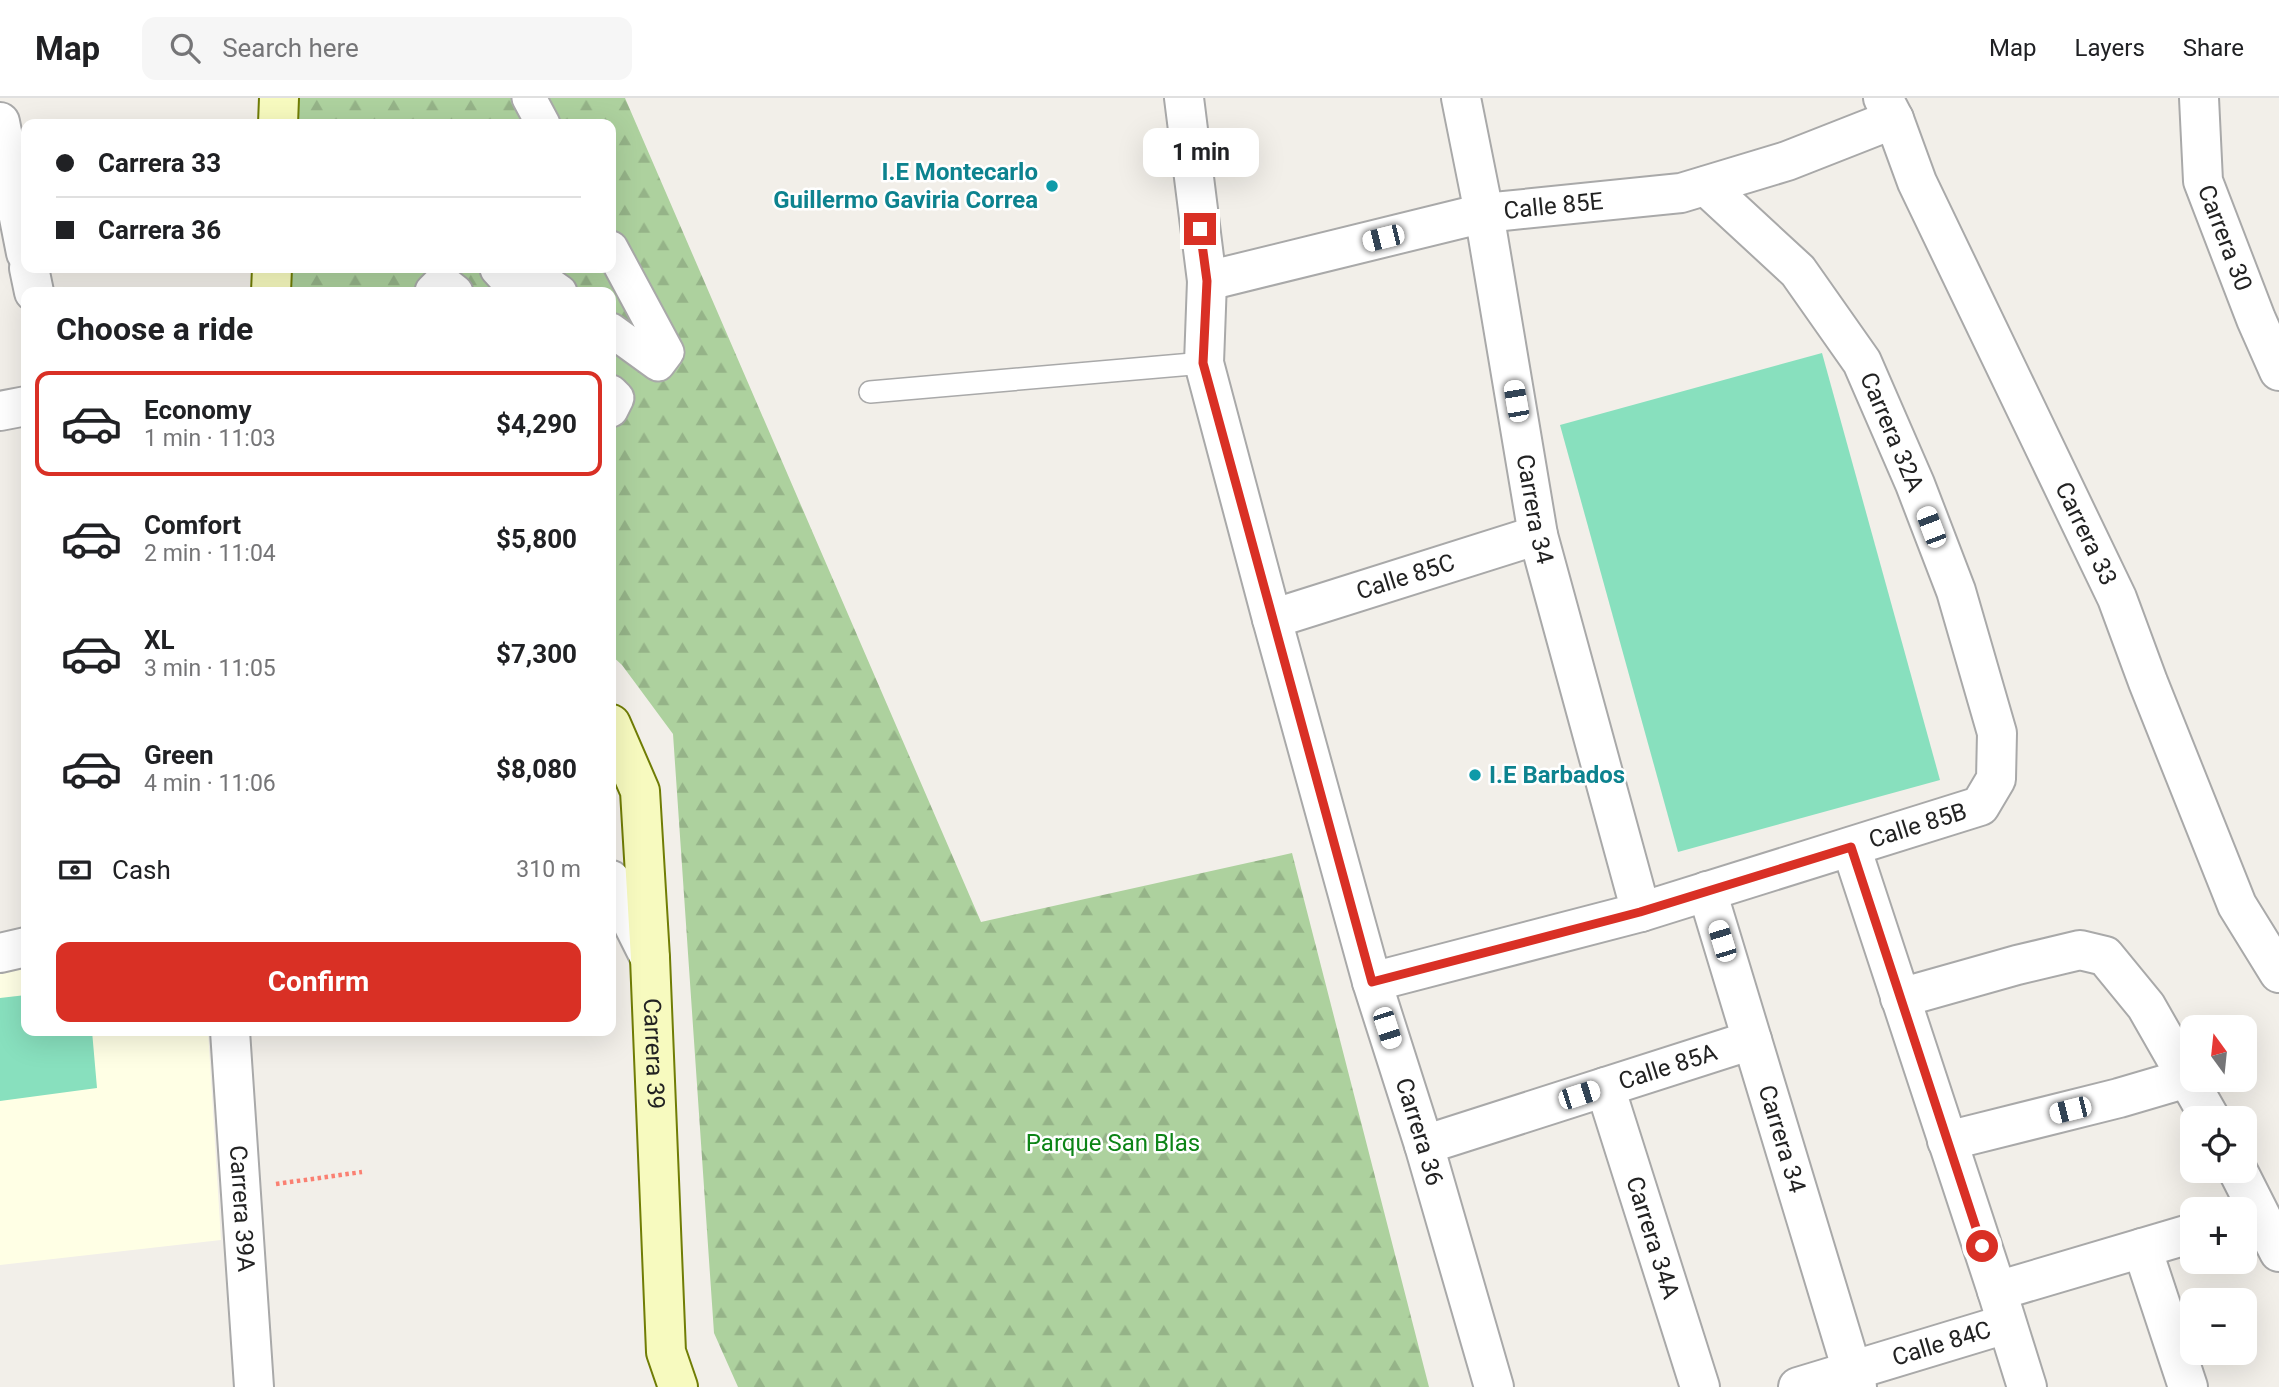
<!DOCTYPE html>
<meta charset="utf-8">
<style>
:root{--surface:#fff;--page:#f6f6f6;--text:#202124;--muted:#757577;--line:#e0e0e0;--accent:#d93025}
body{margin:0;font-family:Roboto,sans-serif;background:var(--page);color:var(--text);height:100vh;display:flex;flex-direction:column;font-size:26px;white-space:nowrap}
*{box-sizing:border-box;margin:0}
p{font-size:23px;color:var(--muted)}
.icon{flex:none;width:38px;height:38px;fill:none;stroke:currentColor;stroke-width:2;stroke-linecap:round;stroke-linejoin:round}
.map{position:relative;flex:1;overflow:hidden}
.drawer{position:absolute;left:21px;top:189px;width:595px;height:749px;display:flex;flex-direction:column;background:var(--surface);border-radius:14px;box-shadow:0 7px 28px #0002}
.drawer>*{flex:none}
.hud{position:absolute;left:21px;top:21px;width:595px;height:154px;border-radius:14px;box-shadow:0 7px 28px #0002;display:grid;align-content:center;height:154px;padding:0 35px;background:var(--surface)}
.needle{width:46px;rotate:345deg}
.buttons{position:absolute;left:2180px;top:917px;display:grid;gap:14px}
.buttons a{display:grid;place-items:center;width:77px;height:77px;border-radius:14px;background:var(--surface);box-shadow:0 7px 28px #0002;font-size:35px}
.end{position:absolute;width:32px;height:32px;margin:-16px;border:9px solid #d93025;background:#fff;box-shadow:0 0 0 4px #fff}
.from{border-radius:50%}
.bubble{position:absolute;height:49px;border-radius:14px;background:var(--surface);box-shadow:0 7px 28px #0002;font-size:23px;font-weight:700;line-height:49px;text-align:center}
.car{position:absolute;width:21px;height:42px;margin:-21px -10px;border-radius:9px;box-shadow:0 0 5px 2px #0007;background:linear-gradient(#fff 24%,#345 0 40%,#fff 0 76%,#345 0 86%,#fff 0)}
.hud b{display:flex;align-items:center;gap:24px;height:66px;font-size:26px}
.hud b+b{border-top:2px solid var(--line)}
.hud i{width:18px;height:18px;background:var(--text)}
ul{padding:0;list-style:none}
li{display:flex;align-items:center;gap:21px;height:105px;margin:0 14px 10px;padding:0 21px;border:4px solid transparent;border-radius:14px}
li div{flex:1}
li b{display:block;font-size:26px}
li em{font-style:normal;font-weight:700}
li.selected{border-color:var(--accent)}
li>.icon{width:63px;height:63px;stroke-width:1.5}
h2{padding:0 35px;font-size:32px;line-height:84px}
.pay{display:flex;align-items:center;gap:18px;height:77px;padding:0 35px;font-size:26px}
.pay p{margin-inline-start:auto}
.cta{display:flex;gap:14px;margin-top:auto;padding:14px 35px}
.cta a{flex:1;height:80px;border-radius:14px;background:var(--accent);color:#fff;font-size:28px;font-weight:700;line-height:80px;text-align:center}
header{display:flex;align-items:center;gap:42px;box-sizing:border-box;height:98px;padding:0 35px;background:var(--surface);border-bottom:2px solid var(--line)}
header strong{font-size:33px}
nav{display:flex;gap:38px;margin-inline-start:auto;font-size:24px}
.search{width:490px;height:63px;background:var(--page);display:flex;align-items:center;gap:18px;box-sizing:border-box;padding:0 24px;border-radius:14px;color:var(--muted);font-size:26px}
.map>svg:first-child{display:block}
</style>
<header>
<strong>Map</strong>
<div class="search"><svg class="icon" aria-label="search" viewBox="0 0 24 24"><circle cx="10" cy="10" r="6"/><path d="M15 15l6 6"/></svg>Search here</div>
<nav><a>Map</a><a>Layers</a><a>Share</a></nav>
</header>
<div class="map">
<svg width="2279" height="1289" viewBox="0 0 2279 1289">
<defs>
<pattern id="forest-firs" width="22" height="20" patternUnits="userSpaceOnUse" patternTransform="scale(1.75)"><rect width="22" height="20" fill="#add19e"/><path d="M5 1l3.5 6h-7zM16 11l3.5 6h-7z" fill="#95b388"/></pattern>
</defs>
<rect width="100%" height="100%" fill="#f2efe9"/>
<polygon fill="#ffffe5" points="26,859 26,933 208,933 221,1142 0,1167 0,864"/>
<polygon fill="url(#forest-firs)" points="298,0 625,0 981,824 1292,755 1429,1289 738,1289 714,1235 673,636 622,567 611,557 611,194 289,194 290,170 611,170 611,26 297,26"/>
<g fill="#88e0be">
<polygon points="1822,255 1940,682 1678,754 1560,327"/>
<polygon points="26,897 26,933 92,933 97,990 0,1003 0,900"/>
</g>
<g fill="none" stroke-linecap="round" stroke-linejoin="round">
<defs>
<polyline id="service" points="870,294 1204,265"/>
<g id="pedestrian">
<polyline points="529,0 543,26"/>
<polyline points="611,150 667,254 658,266 611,232"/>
<polyline points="499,170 497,171 518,194"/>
<polyline points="526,170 560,194"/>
<polyline points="433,194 432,193 442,183 456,194"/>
<polyline points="611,294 617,300 611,312"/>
</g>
<g id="minor">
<path id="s1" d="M1461,0l23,115 197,-20 106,-32 107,-42"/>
<path id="s2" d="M1883,0l11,21 23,63 200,416 31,84 89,223 42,68"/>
<path id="s3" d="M2199,0l4,83 53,138 23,52"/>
<polyline points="0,24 26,155"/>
<polyline points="29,170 34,194"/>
<polyline points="1207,183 1204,265 1272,521 1372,884"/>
<polyline points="0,313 26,308"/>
<path id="s4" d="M1272,521l266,-84"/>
<polyline points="1851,749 1997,1193 2027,1289"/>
<polyline points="611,782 650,860"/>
<path id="s5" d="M1707,793l150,496"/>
<path id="s6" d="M1641,814l339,-106 16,-27 1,-46 -41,-142 -41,-107 -53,-122 -64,-91 -92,-85"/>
<polyline points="0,855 26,849"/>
<polyline points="1900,900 2017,867 2080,852 2105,858 2146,908 2210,1020"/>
<path id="s7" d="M230,933l24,356"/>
<path id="s8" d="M1605,989l95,300"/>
<polyline points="1947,1043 2119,1000 2187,980"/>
<path id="s9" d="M1424,1047l328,-105"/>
<polyline points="2238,1073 2279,1154"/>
<polyline points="2142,1150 2188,1289"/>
<polyline points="1997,1193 2193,1135"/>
<path id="s10" d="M1798,1289l208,-63"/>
</g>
<g id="tertiary">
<path id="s11" d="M1184,0l23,183 277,-68 54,322 103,377 -269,70 52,163 70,242"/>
</g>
<g id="secondary">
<polyline points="278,26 279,0"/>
<polyline points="271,194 272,170"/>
<path id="s12" d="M611,626l29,67 10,167 16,394 12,35"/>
</g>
</defs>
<use href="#service" stroke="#a9a9a9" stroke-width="24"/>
<use href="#pedestrian" stroke="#a9a9a9" stroke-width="37"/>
<use href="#minor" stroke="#a9a9a9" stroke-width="42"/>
<use href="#tertiary" stroke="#a9a9a9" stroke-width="42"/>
<use href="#secondary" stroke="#707d05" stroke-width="42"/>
<polyline stroke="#fa8072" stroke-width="4.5" stroke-dasharray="3.5 3.5" stroke-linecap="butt" points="276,1086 362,1074"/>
<use href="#service" stroke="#fff" stroke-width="21"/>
<use href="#pedestrian" stroke="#fff" stroke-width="33"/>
<use href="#minor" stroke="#fff" stroke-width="38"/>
<use href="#tertiary" stroke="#fff" stroke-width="38"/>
<use href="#secondary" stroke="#f7fabf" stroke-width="38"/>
</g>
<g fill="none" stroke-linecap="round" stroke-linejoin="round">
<polyline stroke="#d93025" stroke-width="9" points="1200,131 1207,183 1203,265 1372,884 1640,814 1851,749 1982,1148"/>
</g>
<g fill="#0f9aa8" stroke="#fff" stroke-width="2.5">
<circle cx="1052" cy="88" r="7"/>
<circle cx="1475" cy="677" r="7"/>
</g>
<g text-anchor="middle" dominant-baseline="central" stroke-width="5" stroke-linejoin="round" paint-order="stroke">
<g font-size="24" font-weight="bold" fill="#0d838f" stroke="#fff" text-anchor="end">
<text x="1038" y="74">I.E Montecarlo<tspan x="1038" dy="28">Guillermo Gaviria Correa</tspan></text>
<text x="1489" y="677" text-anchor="start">I.E Barbados</text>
</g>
<g font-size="24" fill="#222" stroke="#fff">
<text stroke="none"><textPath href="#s1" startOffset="187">Calle 85E</textPath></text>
<text stroke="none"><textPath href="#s3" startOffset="144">Carrera 30</textPath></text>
<text transform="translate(1892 334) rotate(67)">Carrera 32A</text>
<text stroke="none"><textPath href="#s11" startOffset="770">Carrera 34</textPath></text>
<text stroke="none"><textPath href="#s2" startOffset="481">Carrera 33</textPath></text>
<text stroke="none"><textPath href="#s4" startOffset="140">Calle 85C</textPath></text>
<text stroke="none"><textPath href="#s6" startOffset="290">Calle 85B</textPath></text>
<text stroke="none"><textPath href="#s12" startOffset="336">Carrera 39</textPath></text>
<text stroke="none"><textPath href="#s9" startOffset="256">Calle 85A</textPath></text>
<text stroke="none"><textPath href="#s11" startOffset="1622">Carrera 36</textPath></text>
<text stroke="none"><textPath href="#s5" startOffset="259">Carrera 34</textPath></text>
<text stroke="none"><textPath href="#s7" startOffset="178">Carrera 39A</textPath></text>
<text stroke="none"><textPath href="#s8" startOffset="158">Carrera 34A</textPath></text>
<text stroke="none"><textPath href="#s10" startOffset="150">Calle 84C</textPath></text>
</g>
<g font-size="24" fill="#0c8416" stroke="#fff">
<text x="1113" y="1045">Parque San Blas</text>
</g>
</g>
</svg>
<div class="buttons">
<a><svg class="needle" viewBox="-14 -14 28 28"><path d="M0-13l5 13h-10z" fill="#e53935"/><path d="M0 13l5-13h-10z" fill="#757577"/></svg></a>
<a><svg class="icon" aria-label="locate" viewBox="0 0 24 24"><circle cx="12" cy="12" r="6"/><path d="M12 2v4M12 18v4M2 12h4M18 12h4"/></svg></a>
<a>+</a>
<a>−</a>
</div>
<i class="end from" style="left:1982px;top:1148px"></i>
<i class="end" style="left:1200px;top:131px"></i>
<div class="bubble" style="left:1143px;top:30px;width:116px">1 min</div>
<i class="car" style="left:1383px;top:140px;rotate:256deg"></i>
<i class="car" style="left:1516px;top:303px;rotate:350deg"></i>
<i class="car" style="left:1931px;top:429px;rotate:339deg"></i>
<i class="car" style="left:1722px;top:843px;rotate:343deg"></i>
<i class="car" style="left:1387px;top:930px;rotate:162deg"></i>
<i class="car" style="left:1579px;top:997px;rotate:72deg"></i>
<i class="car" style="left:2070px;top:1012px;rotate:256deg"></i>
<div class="hud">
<b><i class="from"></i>Carrera 33</b>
<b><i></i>Carrera 36</b>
</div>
<section class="drawer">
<h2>Choose a ride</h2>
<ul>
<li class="selected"><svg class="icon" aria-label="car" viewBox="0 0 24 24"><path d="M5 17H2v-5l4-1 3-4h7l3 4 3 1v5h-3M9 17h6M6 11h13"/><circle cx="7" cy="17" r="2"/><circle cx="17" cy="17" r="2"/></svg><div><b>Economy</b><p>1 min · 11:03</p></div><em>$4,290</em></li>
<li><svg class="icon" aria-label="car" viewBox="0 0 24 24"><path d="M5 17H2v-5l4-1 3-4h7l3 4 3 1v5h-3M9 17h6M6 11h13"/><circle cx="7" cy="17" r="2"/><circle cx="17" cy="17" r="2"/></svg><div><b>Comfort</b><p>2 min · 11:04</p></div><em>$5,800</em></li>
<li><svg class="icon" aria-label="car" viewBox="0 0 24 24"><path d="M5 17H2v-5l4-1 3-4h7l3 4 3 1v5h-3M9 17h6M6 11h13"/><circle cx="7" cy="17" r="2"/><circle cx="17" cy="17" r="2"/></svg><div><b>XL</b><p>3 min · 11:05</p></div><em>$7,300</em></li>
<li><svg class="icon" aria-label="car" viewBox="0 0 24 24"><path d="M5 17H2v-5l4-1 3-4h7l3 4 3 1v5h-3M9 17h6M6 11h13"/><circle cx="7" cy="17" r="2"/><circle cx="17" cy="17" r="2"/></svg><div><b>Green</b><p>4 min · 11:06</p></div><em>$8,080</em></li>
</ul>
<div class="pay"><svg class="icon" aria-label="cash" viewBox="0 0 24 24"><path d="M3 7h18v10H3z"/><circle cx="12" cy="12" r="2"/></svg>Cash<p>310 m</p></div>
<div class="cta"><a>Confirm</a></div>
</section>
</div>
